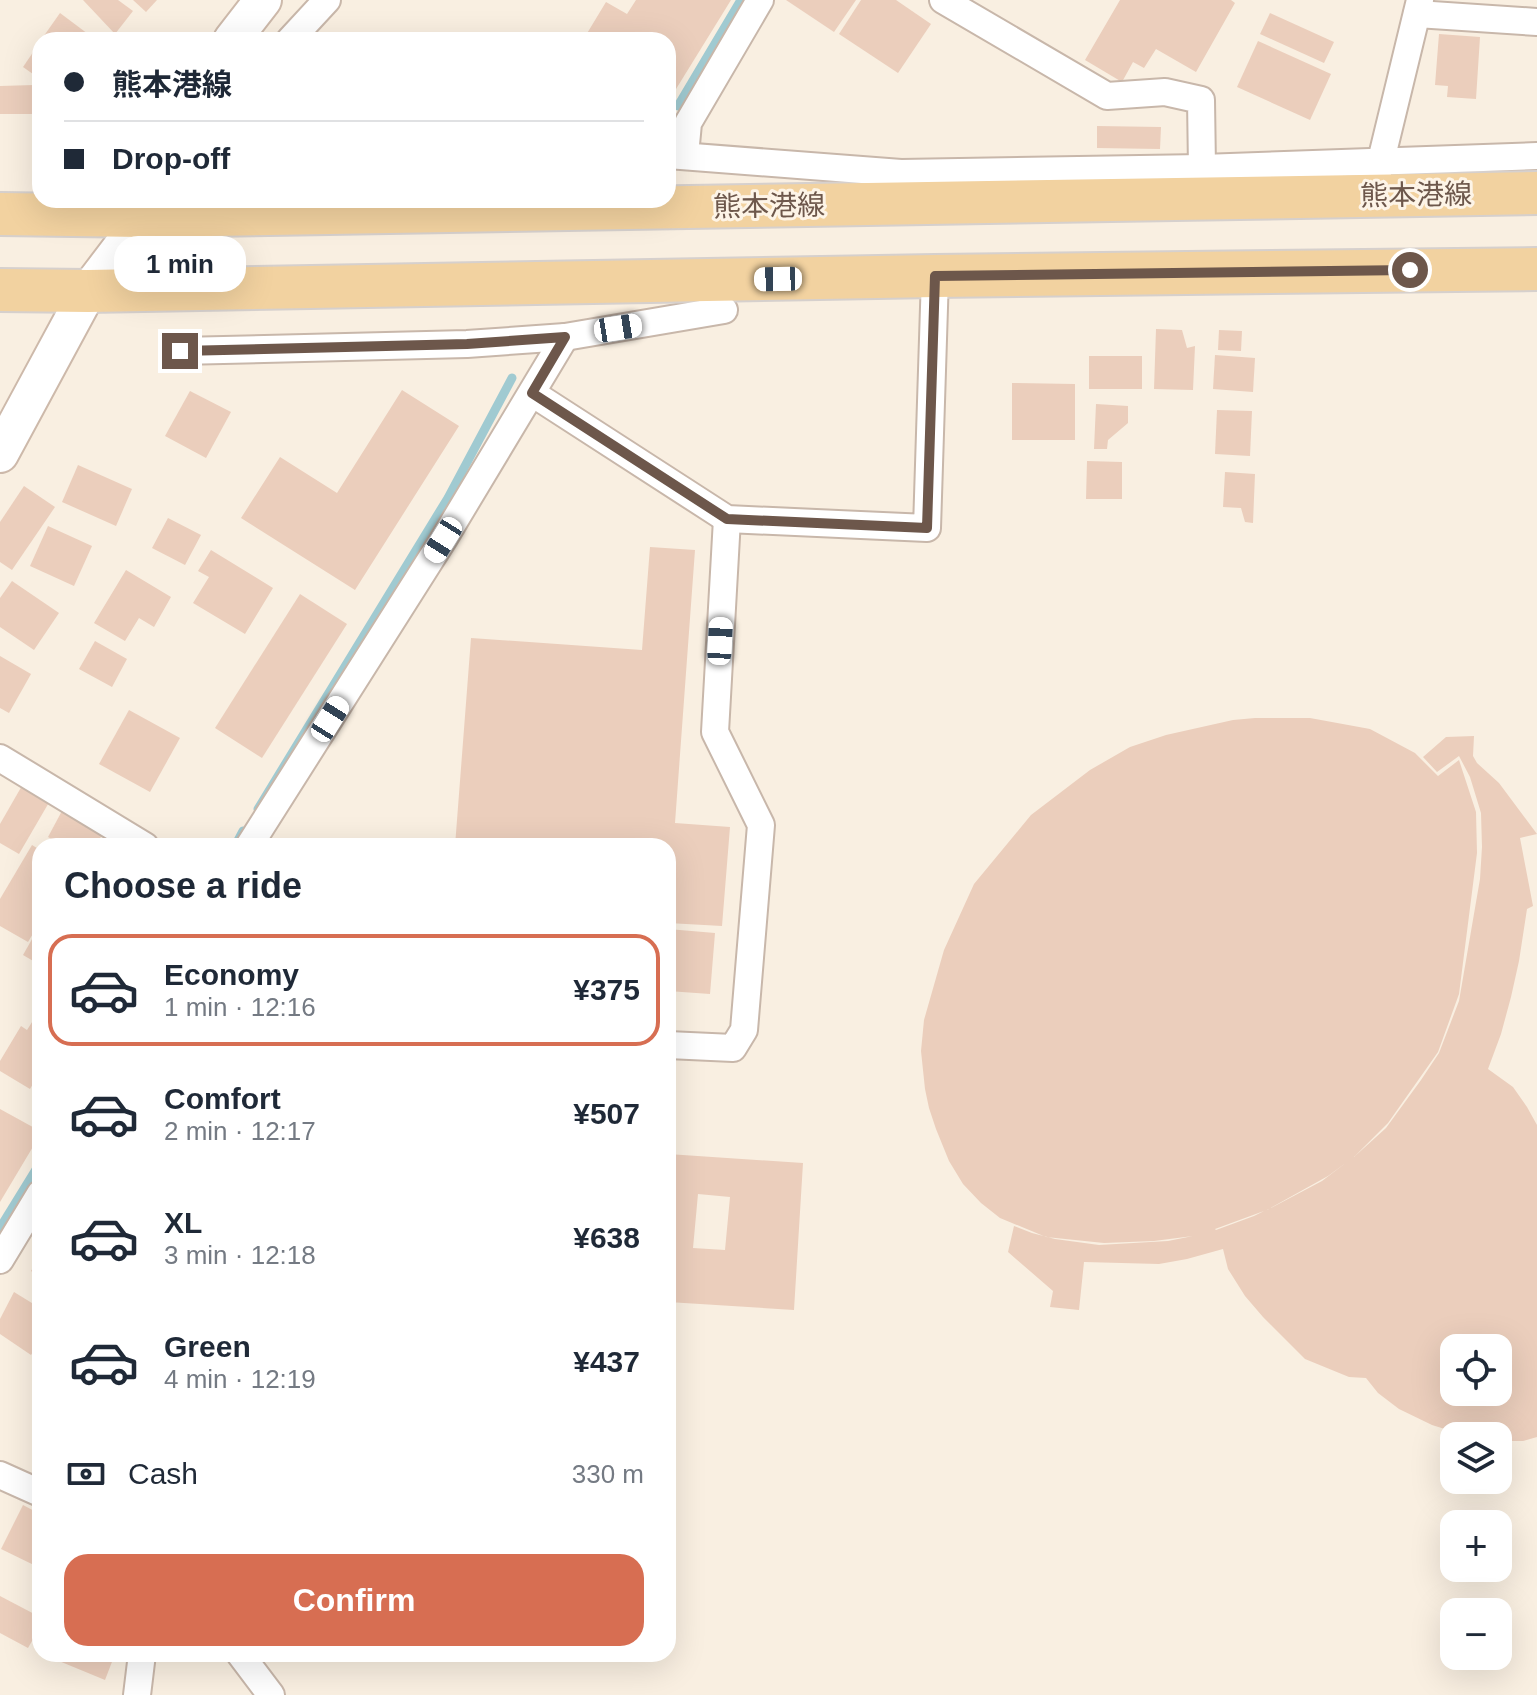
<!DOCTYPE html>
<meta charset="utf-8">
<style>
:root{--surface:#fff;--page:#f6f6f7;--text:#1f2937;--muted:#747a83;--line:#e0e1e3;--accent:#d76e52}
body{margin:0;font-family:Helvetica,"Noto Sans JP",sans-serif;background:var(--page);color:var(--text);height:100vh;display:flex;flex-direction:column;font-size:30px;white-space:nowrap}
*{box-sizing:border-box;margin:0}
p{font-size:26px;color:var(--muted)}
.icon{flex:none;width:44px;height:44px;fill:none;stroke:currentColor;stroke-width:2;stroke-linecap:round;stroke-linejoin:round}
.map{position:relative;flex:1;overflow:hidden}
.side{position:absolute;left:32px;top:838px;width:644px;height:824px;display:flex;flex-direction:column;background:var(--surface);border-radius:24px;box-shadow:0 8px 32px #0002}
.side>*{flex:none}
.hud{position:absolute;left:32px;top:32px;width:644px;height:176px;border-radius:24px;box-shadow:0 8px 32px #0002;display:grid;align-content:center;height:176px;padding:0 32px;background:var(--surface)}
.controls{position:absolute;left:1440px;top:1334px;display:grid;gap:16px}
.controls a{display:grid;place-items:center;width:72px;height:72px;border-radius:16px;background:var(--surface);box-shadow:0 8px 32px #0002;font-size:40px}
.end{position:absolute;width:36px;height:36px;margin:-18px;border:10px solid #6d574b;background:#fff;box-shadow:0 0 0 4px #fff}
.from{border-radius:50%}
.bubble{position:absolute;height:56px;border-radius:24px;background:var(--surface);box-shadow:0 8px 32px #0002;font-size:26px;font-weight:700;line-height:56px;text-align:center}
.car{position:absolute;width:24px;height:48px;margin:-24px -12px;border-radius:10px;box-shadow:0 0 6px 2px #0007;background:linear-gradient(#fff 24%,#345 0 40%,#fff 0 76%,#345 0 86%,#fff 0)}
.hud b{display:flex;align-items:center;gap:28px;height:76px;font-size:30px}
.hud b+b{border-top:2px solid var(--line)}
.hud i{width:20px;height:20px;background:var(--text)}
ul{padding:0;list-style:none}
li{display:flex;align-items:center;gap:24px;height:112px;margin:0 16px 12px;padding:0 16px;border:4px solid transparent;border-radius:24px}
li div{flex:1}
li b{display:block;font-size:30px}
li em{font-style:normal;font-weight:700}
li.active{border-color:var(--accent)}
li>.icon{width:72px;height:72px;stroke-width:1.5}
h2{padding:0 32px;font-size:36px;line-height:96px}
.pay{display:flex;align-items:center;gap:20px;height:88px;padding:0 32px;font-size:30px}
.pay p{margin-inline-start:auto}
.action{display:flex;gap:16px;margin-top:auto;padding:16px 32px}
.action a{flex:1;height:92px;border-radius:24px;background:var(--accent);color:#fff;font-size:32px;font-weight:700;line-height:92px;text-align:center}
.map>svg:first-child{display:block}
</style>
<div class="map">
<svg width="1537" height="1695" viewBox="0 0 1537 1695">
<rect width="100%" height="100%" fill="#f9efe1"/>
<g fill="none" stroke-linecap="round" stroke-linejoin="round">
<g stroke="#a0cad1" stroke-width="9">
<polyline points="678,106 741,0"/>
<polyline points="258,809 448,498 512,378"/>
<polyline points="235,846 243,831"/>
<polyline points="0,1228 40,1163"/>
</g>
</g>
<g fill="#ebcebc" fill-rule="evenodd">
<polygon points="83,0 118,0 133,11 115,34"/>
<polygon points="133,0 157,0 146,12"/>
<polygon points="636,0 731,0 668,102 668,40 583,40 606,2 627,14"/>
<polygon points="786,0 856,0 834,32"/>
<polygon points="861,0 896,0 931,24 898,73 839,34"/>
<polygon points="1120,0 1231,0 1235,3 1196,72 1156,49 1144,68 1133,62 1122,82 1085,60"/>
<polygon points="60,13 96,40 41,40"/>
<polygon points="1270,13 1334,42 1324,63 1260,34"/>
<polygon points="1439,34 1480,37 1476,99 1447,97 1448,86 1435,85"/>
<polygon points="1258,41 1331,74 1310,120 1237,87"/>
<polygon points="40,42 40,79 23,67"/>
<polygon points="34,85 40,88 40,114 0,114 0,86"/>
<polygon points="1097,126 1161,127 1160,149 1097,148"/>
<polygon points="1156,329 1182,330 1187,348 1195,346 1193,390 1154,389"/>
<polygon points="1219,330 1242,331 1241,351 1218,350"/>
<polygon points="1215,355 1255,358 1253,392 1213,389"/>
<rect x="1089" y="356" width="53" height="33"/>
<polygon points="1012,383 1075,384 1075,440 1012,440"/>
<polygon points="402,390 459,426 355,590 241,518 280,457 337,493"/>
<polygon points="190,391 231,412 206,458 165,436"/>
<polygon points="1096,404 1128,406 1128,423 1108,440 1107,449 1094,449"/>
<polygon points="1217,410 1252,411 1250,456 1215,454"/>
<polygon points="1087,461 1122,462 1122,499 1086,499"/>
<polygon points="78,465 132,489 116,526 62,502"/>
<polygon points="1225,472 1255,474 1253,523 1245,522 1241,508 1223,507"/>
<polygon points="24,486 55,507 12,570 0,562 0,522"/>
<polygon points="168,518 201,535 185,565 152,548"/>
<polygon points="48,526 92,546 74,586 30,566"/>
<polygon points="650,547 695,550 675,823 730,827 722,926 668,923 668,846 455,846 471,638 642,650"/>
<polygon points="211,550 273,588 245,634 193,603 209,577 198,571"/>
<polygon points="126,570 171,597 154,627 139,618 125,641 94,623"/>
<polygon points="12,581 59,613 34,650 0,627 0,598"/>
<polygon points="300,594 347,624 262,758 215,728"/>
<polygon points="95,641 127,659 112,687 79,669"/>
<polygon points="0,656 31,674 9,713 0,708"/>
<polygon points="129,710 180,738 150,792 99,764"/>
<path d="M1255,718h55l60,11 45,24 23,23 21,-16 17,52 1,41 -18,141 -21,58 -50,71 -34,34 32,-29 35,-48 18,-27 20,-52 21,-122 2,-32 -1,-34 -11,-36 -11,-21 -22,16 -14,-15 23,-20 28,-1 -1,20 4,7 22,20 38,51 -17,4 13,68 -6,3 -8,52 -8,36 -10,37 -13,35 25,18 14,20 10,18v312l-14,4h-25v-5h-31l-35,-11 -33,-16 -21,-16 -12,-15 -17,-1 -44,-18 -42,-42 -18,-21 -17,-27 -5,-20 -36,10 -28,5 -75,-2 -5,48 -29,-3 3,-16 -45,-39 6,-26 18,7 23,6 44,6 69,-4 25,-5 -39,5 -50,2 -58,-6 -46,-19 -19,-15 -18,-19 -14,-23 -13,-32 -7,-21 -4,-19 -4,-38 3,-31 20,-70 30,-66 57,-69 59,-45 40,-23 36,-12 67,-15zM1347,1162l-25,19 -55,29 61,-34zM1264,1211l-10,5 -38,14 -1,-1zM1454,1348h44v44h-44z"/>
<polygon points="23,784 51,799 19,854 0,843 0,824"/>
<polygon points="63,809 104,831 96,846 64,846 48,837"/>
<polygon points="32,845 40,850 40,922 28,942 0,926 0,899"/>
<polygon points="40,925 40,965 23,955"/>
<polygon points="668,929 715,933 710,994 668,991"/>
<polygon points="34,1019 40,1022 40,1072 30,1089 0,1071 0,1061 21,1026 27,1030"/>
<polygon points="0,1109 40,1131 40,1135 0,1202"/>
<path d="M668,1154l135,9 -9,147 -126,-8zM698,1194l32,3 -5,53 -32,-2z"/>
<polygon points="40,1257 40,1277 31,1271"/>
<polygon points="14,1292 40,1308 40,1342 31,1355 0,1334 0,1319"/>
<polygon points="23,1505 40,1514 40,1568 1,1549"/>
<polygon points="0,1596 40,1617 40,1627 28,1648 0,1633"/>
<polygon points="42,1654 115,1654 105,1680"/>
</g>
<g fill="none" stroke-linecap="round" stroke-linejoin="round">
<defs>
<g id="minor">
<polyline points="943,0 1107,96 1165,92 1201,100 1202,168"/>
<polyline points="1417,14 1537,22"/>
<polyline points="290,40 327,0"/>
<polyline points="668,155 901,173 1202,168 1537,156"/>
<polyline points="685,155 688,123 760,0"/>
<polyline points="1377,177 1420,0"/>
<polyline points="180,351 467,344 565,337 724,310"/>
<polyline points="532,393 727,519 927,528 935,276"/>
<polyline points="0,758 145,846"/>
<polyline points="249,846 443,540 565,337"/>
<polyline points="668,1045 733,1048 744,1030 761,825 715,732 727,519"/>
<polyline points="0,1260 40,1194"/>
<polyline points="0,1475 40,1493"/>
<polyline points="240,1654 271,1695"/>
<polyline points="137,1695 142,1654"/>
</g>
<g id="secondary">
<polyline points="232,40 263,0"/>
<polyline points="0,454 88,291 145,216 152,200"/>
</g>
<g id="primary">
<polyline points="0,214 145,216 1537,193"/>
<polyline points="0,290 88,291 935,276 1537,269"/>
</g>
</defs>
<use href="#minor" stroke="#c8b7aa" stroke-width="30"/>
<use href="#secondary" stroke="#cdb9aa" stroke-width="40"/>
<use href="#primary" stroke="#d6d0cd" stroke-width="46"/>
<use href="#minor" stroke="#fff" stroke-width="26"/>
<use href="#secondary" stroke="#fff" stroke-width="36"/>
<use href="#primary" stroke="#f2d2a0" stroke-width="42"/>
</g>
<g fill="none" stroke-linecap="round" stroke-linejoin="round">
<polyline stroke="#6d574b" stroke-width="10" points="180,351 467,344 565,337 532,393 727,519 927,528 935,276 1410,270"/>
</g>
<g text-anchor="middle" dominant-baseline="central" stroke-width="6" stroke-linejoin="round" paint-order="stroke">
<g font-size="28" fill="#6d574b" stroke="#fdf4e7">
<text transform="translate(1416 195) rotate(-1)">熊本港線</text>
<text transform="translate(769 206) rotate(-1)">熊本港線</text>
</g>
</g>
</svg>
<div class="controls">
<a><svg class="icon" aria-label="locate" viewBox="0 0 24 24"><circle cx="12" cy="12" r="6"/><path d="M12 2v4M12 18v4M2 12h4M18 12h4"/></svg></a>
<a><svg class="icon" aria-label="layers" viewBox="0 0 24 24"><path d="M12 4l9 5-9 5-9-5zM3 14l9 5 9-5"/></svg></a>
<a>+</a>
<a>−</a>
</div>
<i class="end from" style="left:1410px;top:270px"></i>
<i class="end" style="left:180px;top:351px"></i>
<div class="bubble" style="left:114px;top:236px;width:132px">1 min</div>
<i class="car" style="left:778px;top:279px;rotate:269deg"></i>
<i class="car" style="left:618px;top:328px;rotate:81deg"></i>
<i class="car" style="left:443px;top:540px;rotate:212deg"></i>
<i class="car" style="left:720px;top:641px;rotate:3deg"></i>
<i class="car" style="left:330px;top:719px;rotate:32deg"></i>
<div class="hud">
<b><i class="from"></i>熊本港線</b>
<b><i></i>Drop-off</b>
</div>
<section class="side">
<h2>Choose a ride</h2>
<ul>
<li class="active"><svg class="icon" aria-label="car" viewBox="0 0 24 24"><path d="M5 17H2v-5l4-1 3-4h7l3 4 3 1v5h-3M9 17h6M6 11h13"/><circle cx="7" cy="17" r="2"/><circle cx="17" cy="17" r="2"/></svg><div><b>Economy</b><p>1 min · 12:16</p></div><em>¥375</em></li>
<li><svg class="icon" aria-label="car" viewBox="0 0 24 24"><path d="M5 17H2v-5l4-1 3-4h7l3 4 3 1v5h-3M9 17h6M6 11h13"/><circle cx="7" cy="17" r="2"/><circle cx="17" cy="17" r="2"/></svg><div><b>Comfort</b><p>2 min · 12:17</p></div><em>¥507</em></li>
<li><svg class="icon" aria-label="car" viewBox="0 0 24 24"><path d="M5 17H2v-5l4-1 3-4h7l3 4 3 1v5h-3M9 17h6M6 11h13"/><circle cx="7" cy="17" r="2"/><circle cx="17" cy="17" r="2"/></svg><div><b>XL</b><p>3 min · 12:18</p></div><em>¥638</em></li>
<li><svg class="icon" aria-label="car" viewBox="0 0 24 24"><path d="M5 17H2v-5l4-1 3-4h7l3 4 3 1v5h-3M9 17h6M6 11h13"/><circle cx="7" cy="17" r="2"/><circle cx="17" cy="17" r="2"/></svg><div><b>Green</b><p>4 min · 12:19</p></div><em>¥437</em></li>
</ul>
<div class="pay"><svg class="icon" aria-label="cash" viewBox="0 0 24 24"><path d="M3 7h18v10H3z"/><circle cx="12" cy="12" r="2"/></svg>Cash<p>330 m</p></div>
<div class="action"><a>Confirm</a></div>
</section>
</div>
